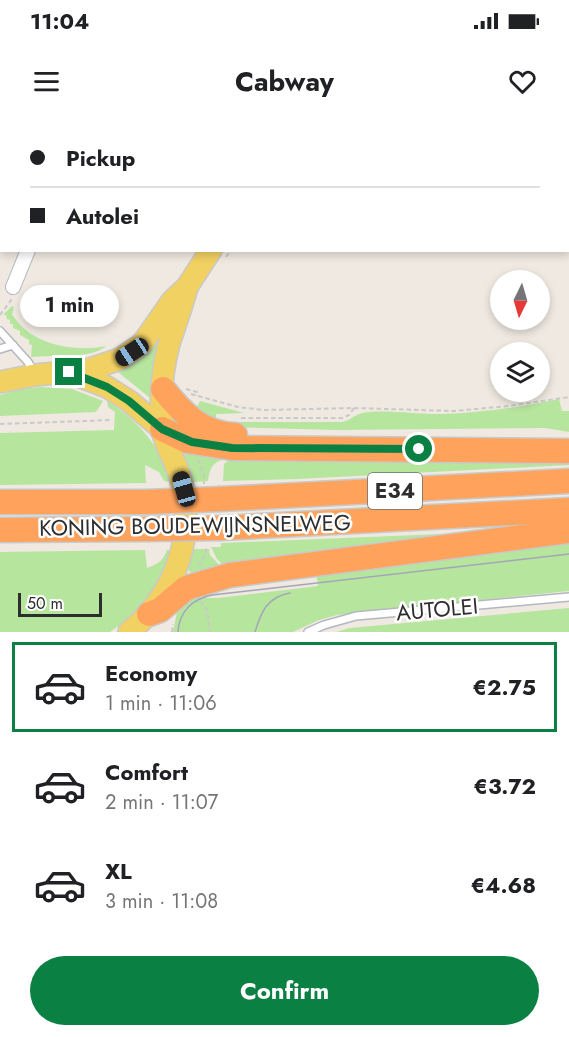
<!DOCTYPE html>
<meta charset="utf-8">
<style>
:root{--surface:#fff;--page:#f6f6f6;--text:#202124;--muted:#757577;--line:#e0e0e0;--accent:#0b8043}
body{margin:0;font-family:Jost,sans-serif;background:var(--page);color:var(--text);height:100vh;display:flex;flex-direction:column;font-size:22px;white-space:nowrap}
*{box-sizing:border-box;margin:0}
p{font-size:20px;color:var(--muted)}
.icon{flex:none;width:33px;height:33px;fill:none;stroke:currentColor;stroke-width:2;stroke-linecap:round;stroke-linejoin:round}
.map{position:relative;height:512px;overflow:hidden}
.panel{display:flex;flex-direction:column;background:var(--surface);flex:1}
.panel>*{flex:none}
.banner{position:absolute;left:0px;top:0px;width:570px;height:132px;box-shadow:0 3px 9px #0003;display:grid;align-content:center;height:132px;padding:0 30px;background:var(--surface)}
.needle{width:39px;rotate:185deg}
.buttons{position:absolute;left:490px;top:150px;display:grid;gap:12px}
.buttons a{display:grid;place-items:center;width:60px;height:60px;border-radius:50%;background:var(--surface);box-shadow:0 3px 9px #0003;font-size:30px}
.scale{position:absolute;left:18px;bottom:15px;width:84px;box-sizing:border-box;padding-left:6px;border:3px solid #2e2e2e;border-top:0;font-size:16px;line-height:21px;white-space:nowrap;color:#2e2e2e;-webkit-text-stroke:4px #fff;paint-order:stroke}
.end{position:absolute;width:27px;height:27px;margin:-14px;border:8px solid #0b8043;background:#fff;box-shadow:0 0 0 3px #fff}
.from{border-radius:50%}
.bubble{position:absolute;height:42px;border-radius:21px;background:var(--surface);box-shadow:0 3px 9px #0003;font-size:20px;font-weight:700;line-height:42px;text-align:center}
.car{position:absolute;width:18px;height:36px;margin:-18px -9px;border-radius:8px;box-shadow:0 0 4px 2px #0007;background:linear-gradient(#222 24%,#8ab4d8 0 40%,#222 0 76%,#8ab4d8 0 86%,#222 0)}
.banner b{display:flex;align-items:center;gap:21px;height:57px;font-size:22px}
.banner b+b{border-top:2px solid var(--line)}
.banner i{width:15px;height:15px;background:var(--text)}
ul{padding:10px 0 0;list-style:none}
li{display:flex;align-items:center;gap:18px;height:90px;margin:0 12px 9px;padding:0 18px;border:3px solid transparent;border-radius:0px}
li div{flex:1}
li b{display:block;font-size:22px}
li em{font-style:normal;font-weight:700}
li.on{border-color:var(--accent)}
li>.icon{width:54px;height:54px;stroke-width:1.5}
.button{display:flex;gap:12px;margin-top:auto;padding:12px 30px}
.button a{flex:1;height:69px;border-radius:36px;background:var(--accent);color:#fff;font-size:24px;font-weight:700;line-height:69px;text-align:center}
.status{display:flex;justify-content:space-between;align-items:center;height:42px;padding:0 30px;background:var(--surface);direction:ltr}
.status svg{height:16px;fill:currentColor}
header{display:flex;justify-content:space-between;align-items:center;height:78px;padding:0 30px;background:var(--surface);font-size:27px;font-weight:700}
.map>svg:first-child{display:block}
</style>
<div class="status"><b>11:04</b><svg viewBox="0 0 49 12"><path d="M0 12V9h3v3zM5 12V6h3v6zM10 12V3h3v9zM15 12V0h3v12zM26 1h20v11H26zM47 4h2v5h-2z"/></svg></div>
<header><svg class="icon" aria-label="menu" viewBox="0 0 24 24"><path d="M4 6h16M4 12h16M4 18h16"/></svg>Cabway<svg class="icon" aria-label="heart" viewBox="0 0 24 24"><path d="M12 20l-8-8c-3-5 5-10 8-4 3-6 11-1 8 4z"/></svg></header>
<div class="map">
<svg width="569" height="512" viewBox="0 0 569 512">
<rect width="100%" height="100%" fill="#efe9e1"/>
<g fill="#b6e59e">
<path d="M12,186l2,1 -2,7c17,30 62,39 94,32 -13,13 -56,9 -75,11l1,-12 -3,-1v-4l-9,-5v-4l-7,-3v-4h-3v-4l-3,-1 -1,-4h-3z"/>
<polygon points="162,206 155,282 118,252 117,249"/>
<polygon points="41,267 72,269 103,281 96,292 0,296 0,275 22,269"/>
<path d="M559,279l3,12h7v21l-24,-4 -207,2 -107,-3 -24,-5 -13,-9 6,-12 44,12 -28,1v8h126c8,-1 13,-8 21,-9 22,-4 56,2 80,1 39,-1 77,-7 116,-15z"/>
<path d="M107,281c31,19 54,46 64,81l-7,-1 -5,-9 -14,-7 1,18 -146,2v-52l114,-3 1,-18 -7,-5z"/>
<path d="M190,329l37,10c-14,2 -17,8 -19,22l-15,1 -9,-25 1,-4z"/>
<polygon points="238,337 569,341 569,345 297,359 223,361 224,344 228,341 238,341"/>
<polygon points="465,413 225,447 217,439 211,427 221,427 221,423"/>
<polygon points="569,422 569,471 337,495 319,500 293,512 173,512 177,492 182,486 195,478 218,478 318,466 316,452"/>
<polygon points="194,429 209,429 210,435 223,449 196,456 188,450"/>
<path d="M145,430l2,18c11,-4 16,-7 20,-18h5l-12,31 -12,19 -18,18 -20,14h-110v-80z"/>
<polygon points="569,488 569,512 336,512 350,508"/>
</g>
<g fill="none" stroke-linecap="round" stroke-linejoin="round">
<defs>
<g id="lane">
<polyline points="0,91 2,91"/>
<polyline points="0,211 28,242 34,253"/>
<polyline points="0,229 13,225"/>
<polyline points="308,512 324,505 356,496 569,477"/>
</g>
<g id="street">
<polyline points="80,2 81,0"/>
<polyline points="13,167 28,130"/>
</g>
<g id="primary">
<polyline points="298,2 299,0"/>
<polyline points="71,253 107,267 129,281 162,309"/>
<polyline points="0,262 35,255 87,250 120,239 142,224 172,181 187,167 211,130"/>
<path d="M129,512c46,-37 68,-97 51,-155 -4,-16 -17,-34 -18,-51 -2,-27 0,-56 7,-82 6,-19 13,-37 18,-57"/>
</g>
<g id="highway">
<path d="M163,269c19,24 39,45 72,46"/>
<polyline points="162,309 187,321 232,328 569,331"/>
<polyline points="220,379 569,361"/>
<polyline points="0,382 146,382"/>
<polyline points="221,408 569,390"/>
<polyline points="0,410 147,409"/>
<polyline points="149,494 160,490 186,468 230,455 569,411"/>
</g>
</defs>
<use href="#lane" stroke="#b4b7c1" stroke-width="10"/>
<use href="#street" stroke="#b4b7c1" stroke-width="16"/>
<use href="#primary" stroke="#c9c9c9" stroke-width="24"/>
<use href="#highway" stroke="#c9c9c9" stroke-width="27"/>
<g stroke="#c9c9c9" stroke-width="2" stroke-dasharray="4.5 3" stroke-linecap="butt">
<polyline points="280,2 280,0"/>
<polyline points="226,137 231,130"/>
<polyline points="0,195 12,179"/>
<polyline points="186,269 197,272 197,276"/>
<polyline points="191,274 238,287 264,290 354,288 454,291 509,286 569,277"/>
<polyline points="241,298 342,298 349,295 354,288"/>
<polyline points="0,304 112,300"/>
<polyline points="198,340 204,355 204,364"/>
<polyline points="199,446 206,433 206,426"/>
<polyline points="201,481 207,490 210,512"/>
<polyline points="172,512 173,504"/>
</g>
<use href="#lane" stroke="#fff" stroke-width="7"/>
<use href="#street" stroke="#fff" stroke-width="14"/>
<use href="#primary" stroke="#f2d163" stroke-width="21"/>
<use href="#highway" stroke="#ffa35c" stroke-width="24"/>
<g stroke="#a3a6b8" stroke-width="1.5">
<path d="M178,512c1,-20 14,-33 34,-37l357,-41"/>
<path d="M255,512c6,-20 12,-35 35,-39"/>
</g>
<defs>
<g id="highway-bridge">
<polyline points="146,382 220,379"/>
<polyline points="147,409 221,408"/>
</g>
</defs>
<use href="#highway-bridge" stroke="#c9c9c9" stroke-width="27" stroke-linecap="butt"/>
<use href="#highway-bridge" stroke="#ffa35c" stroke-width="24"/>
</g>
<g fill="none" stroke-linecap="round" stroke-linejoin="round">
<polyline stroke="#0b8043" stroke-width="8" points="69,252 107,267 129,281 162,309 192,322 232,328 419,329"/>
</g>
<g text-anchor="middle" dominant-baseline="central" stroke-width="5" stroke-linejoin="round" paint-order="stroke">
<rect fill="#fff" stroke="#6d6d6d" stroke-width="1.5" x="368" y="353" width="54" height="36" rx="4.5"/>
<g font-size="21" font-weight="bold" fill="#2e2e2e">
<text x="395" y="371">E34</text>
</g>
<g font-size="22" fill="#2e2e2e" stroke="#fff">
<text transform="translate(195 405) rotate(-1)">KONING BOUDEWIJNSNELWEG</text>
<text transform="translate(437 489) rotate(-5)">AUTOLEI</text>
</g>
</g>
</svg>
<div class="buttons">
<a><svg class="needle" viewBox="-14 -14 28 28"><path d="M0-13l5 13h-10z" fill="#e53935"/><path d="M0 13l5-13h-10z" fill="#757577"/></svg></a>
<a><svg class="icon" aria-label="layers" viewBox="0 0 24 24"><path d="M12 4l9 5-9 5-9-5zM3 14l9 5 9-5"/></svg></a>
</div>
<div class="scale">50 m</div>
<i class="end from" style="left:419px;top:329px"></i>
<i class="end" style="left:69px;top:252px"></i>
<div class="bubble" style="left:20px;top:165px;width:99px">1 min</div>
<i class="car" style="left:132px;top:232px;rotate:237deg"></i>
<i class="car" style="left:184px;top:369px;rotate:344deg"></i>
<div class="banner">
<b><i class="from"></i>Pickup</b>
<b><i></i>Autolei</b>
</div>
</div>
<section class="panel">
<ul>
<li class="on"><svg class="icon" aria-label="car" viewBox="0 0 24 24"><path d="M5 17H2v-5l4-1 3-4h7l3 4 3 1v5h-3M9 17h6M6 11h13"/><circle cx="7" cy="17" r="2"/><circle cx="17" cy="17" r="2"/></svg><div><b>Economy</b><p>1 min · 11:06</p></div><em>€2.75</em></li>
<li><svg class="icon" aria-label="car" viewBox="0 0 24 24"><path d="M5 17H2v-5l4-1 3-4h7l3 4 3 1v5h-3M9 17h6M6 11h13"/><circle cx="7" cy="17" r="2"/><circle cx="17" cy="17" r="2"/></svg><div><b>Comfort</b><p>2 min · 11:07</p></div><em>€3.72</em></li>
<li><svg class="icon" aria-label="car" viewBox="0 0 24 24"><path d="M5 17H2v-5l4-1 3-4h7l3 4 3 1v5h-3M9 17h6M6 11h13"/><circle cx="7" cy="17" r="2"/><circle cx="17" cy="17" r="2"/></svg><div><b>XL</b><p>3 min · 11:08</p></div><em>€4.68</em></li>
</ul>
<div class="button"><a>Confirm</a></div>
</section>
